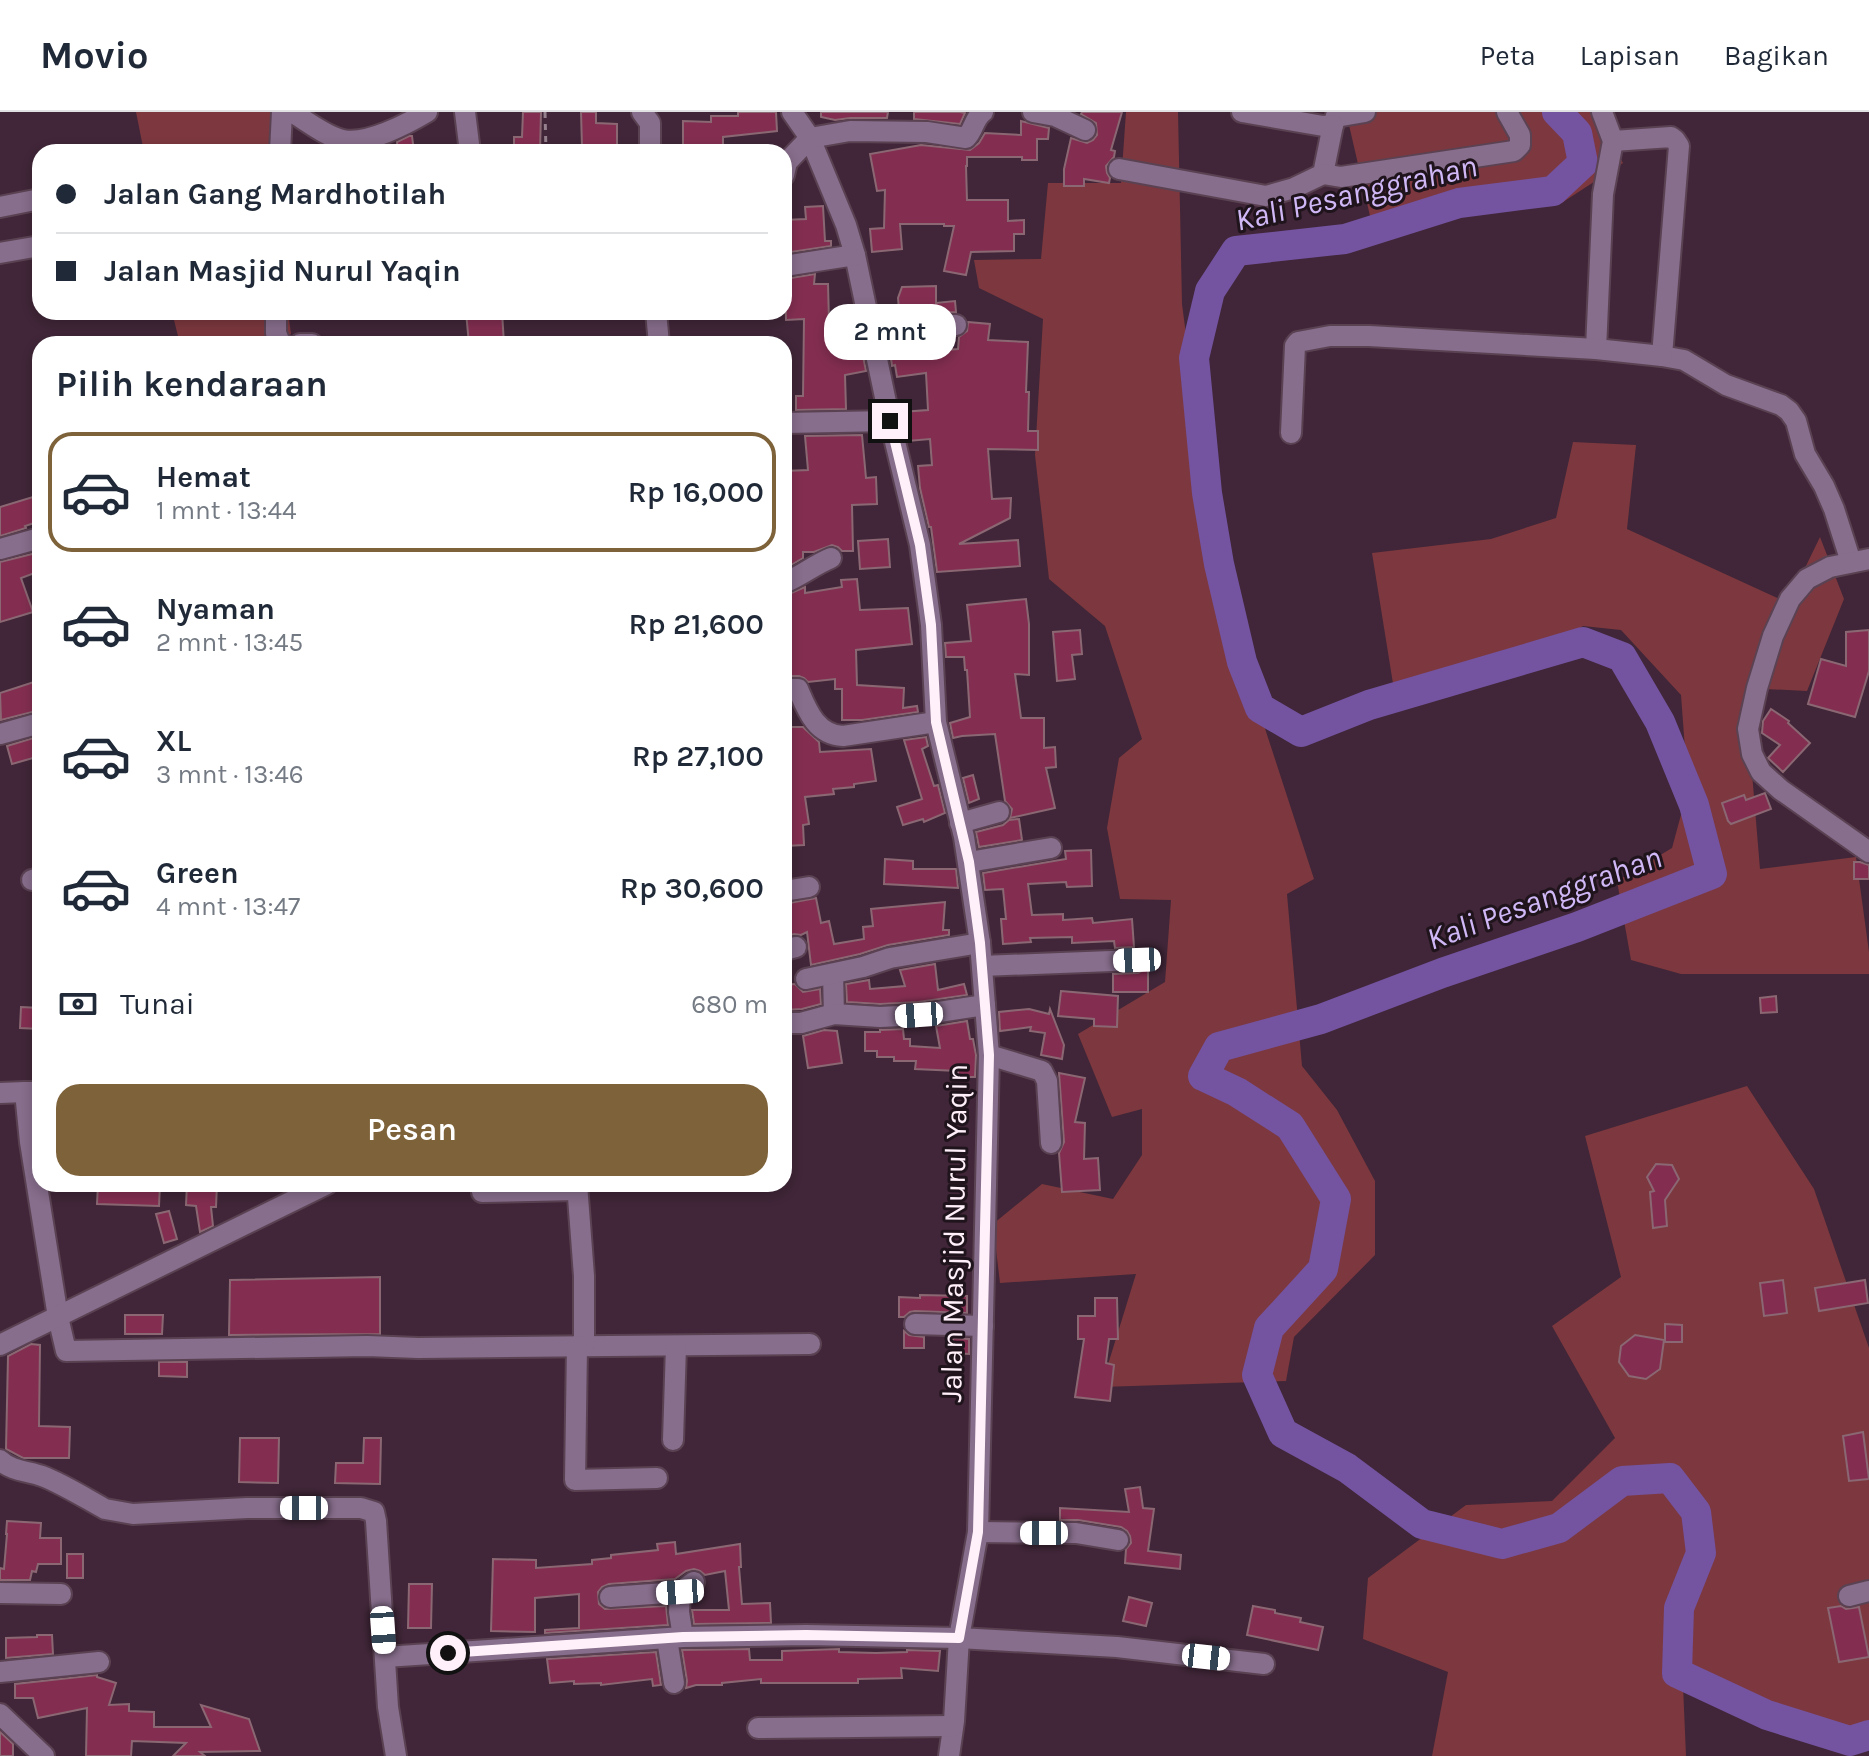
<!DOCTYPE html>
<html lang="id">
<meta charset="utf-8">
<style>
:root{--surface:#fff;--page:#f2f2f3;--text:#1f2937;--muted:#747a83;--line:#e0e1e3;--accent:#7d623a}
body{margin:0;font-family:Karla,sans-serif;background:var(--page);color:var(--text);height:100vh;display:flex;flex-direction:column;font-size:30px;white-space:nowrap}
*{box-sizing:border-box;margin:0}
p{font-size:26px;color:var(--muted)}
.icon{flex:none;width:44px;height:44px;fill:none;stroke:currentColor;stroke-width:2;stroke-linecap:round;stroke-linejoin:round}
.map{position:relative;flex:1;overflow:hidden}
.details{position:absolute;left:32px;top:224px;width:760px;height:856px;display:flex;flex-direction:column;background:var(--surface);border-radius:24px;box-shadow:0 4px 12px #0003}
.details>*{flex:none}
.hud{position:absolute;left:32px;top:32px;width:760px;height:176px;border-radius:24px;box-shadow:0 4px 12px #0003;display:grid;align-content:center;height:176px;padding:0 24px;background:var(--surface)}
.end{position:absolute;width:36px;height:36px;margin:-18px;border:10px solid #fff0f9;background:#111;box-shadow:0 0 0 4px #111}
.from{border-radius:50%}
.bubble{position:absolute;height:56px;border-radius:24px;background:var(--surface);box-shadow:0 4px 12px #0003;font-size:26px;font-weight:600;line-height:56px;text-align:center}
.car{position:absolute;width:24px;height:48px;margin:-24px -12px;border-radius:10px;box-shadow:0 0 6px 2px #0007;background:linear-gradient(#fff 24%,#345 0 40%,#fff 0 76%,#345 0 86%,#fff 0)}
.hud b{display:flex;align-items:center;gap:28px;height:76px;font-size:30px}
.hud b+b{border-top:2px solid var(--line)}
.hud i{width:20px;height:20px;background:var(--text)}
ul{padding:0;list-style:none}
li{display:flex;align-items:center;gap:24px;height:120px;margin:0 16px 12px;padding:0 8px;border:4px solid transparent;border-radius:24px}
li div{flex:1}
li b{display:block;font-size:30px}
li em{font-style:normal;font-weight:600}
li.current{border-color:var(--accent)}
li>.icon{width:72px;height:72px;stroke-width:1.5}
h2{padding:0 24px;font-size:36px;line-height:96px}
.pay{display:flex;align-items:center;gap:20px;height:88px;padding:0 24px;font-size:30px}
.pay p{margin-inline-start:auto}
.action{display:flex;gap:16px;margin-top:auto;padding:16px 24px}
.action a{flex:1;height:92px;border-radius:24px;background:var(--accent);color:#fff;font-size:32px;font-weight:600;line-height:92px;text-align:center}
header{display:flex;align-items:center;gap:48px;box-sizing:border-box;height:112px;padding:0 40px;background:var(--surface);border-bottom:2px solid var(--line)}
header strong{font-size:38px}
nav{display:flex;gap:44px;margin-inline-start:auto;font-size:28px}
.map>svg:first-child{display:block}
</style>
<header>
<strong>Movio</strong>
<nav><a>Peta</a><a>Lapisan</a><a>Bagikan</a></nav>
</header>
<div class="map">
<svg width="1869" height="1644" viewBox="0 0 1869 1644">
<rect width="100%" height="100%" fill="#402638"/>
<g fill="#7c383e">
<polygon points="136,0 274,0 272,40 144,40"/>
<polygon points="1126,0 1178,0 1182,192 1219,475 1314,767 1287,782 1302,954 1337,998 1375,1069 1375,1143 1294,1225 1286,1269 1101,1275 1136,1162 1000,1171 993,1112 1042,1072 1113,1087 1142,1043 1142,997 1112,1005 1078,922 1165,870 1171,788 1120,787 1107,716 1119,646 1142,627 1105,514 1049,467 1035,343 1043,207 979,176 974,148 1041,147 1048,71 1121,71"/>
<polygon points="1346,0 1594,0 1623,51 1560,92 1373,117"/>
<polygon points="172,200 288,200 291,222 180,232"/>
<polygon points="1573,330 1636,333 1627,417 1788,491 1820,425 1844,487 1807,579 1745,576 1760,757 1856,745 1869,840 1869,862 1681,862 1631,848 1617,769 1672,736 1688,677 1681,583 1621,518 1583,514 1538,545 1395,584 1372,441 1491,427 1556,406"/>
<polygon points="1747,974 1814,1077 1869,1236 1869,1621 1822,1626 1683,1573 1686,1644 1432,1644 1448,1560 1363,1527 1368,1466 1466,1393 1552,1389 1615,1326 1552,1214 1621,1165 1585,1024"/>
</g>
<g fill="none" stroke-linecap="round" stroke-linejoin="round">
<polyline stroke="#7453a0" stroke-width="30" points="1557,0 1577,21 1583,51 1553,79 1459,91 1345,127 1236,139 1210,179 1194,246 1207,381 1219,452 1242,550 1260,596 1301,620 1369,593 1583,530 1622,545 1660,610 1694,693 1712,762 1577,815 1442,861 1321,907 1219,935 1203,964 1237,980 1290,1014 1336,1087 1323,1157 1269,1216 1257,1263 1283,1321 1347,1356 1422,1412 1502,1432 1559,1416 1622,1369 1670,1366 1696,1400 1701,1441 1679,1496 1677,1561 1767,1603 1850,1629 1869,1623"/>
</g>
<g fill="#832e51" stroke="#8a6772" stroke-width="2">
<polygon points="523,0 541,0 540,40 514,40 514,25 522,25"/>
<polygon points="581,0 596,0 596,11 617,12 617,34 582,35"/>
<polygon points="738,0 776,0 777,19 723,25 723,37 683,37 683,9 711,10 711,4 738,4"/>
<polygon points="821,0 888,0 887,6 850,6 835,8 821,5"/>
<polygon points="914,0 960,0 965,1 960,12 914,7"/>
<polygon points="1082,0 1122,0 1111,38 1115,39 1114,45 1106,54 1107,61 1110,66 1109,71 1084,67 1084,74 1064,74 1064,57 1071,26 1087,31 1093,28 1097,23 1096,11 1081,2"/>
<polygon points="1021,9 1049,16 1048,27 1037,27 1037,48 1022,48 1022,45 967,45 967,54 966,54 967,88 1008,88 1008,109 1024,108 1024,122 1014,122 1014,139 971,140 966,163 944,159 954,114 944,114 944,112 900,112 902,137 872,140 870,117 884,116 885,78 877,79 870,42 921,33 970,38 979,31 985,21 1021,23"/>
<polygon points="409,24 412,24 414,40 398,40 397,30"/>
<polygon points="823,94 825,129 831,129 831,134 784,141 784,108 806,107 805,95"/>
<polygon points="815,162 814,172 828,172 829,209 848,210 847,237 861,234 866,259 845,263 846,297 796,298 796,284 803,284 804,207 786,208 785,167"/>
<polygon points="936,174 936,191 955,189 956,200 919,202 919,197 899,198 898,186 902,175"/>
<polygon points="466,200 502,200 504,232 469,232"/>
<polygon points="968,210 990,212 988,228 1028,230 1026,280 1029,280 1028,319 1038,319 1038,338 988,337 992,387 1011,386 1010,406 959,432 1018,428 1020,454 937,460 931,415 929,415 920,376 918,354 932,353 930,327 908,329 901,300 928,298 926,261 897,265 895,253 892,254 889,233 920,229 921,240 958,237 959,225 967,219"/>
<polygon points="862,323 866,366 876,365 877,392 852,393 853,439 842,439 838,435 832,433 814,440 803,440 803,446 784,457 784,359 808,358 805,324"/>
<polygon points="33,385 40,409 25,414 26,416 0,424 0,395"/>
<polygon points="888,427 890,455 860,457 858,429"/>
<polygon points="36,441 40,452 40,459 21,466 33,500 0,510 0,450"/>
<polygon points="857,467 860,498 908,496 912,532 856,538 857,573 904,576 903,596 917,594 918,600 862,608 842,608 842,577 835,577 835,567 808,570 804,566 799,564 787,564 785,546 791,546 786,501 784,501 784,484 805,475 805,481 842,475 841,468"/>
<polygon points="1026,487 1029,512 1029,563 1015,562 1021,606 1044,606 1044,636 1055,635 1056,655 1046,656 1055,696 1010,706 1012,697 1005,689 995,622 962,624 953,626 950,611 970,605 967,558 965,558 964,545 946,545 945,531 971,529 967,493"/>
<polygon points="1080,518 1082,542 1072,543 1075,567 1057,569 1053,520"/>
<polygon points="1869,518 1869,559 1855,605 1808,592 1821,547 1846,554 1846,520"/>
<polygon points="37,569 40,578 40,598 1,608 0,581"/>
<polygon points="1771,597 1789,609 1788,611 1810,631 1783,660 1768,646 1780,633 1762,621 1763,609"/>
<polygon points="790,615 803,615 819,630 820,640 871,637 876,669 854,672 854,675 833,677 834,682 805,685 809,712 803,713 804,733 785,734 784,626 791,627"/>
<polygon points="40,624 40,644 12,652 7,634"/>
<polygon points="926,625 928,634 922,637 934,674 938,673 945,701 924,710 923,707 903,713 897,695 922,687 904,628"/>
<polygon points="973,663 979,687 969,691 963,666"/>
<polygon points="1765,681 1771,697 1731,712 1728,709 1722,691 1744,683 1746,688"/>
<polygon points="1019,707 1022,728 979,735 976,720 1003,713 1009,708"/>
<polygon points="1091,738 1092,774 1067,775 1066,770 1028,772 1032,803 1063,802 1063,808 1092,806 1093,811 1132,807 1134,835 1115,836 1114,829 1072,831 1072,825 1030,826 1031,830 1003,832 1001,807 1006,807 1003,777 985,778 983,761 1066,747 1065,739"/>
<polygon points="885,747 913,749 913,757 956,757 958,776 884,772"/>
<polygon points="1854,750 1860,750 1869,753 1869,767 1854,767"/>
<polygon points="816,786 821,811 829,809 834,832 864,827 863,815 873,814 871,797 945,790 943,818 949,818 949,823 888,833 860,842 811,853 807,820 801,823 794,822 784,825 784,792"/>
<polygon points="935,852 938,878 964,872 967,883 918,890 880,892 847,890 846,872 869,868 870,877 905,874 900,858"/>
<polygon points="1147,856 1148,856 1148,880 1113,880 1113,862 1138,861"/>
<polygon points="795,872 803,880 820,877 821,892 802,897 784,898 784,873"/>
<polygon points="1061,879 1118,884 1117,915 1094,914 1094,907 1058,904"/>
<polygon points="1776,884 1777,900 1761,901 1760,886"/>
<polygon points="21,895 40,896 40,917 20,916"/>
<polygon points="1029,897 1049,902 1050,897 1064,933 1062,947 1041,943 1045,921 1030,919 1031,915 1000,919 999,900"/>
<polygon points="967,909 970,927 973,927 976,943 975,965 958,965 958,959 915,957 916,949 894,949 894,945 877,945 877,939 865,939 865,920 880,920 880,918 903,917 904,927 910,927 910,934 940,936 936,914"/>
<polygon points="824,918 837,919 842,951 808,956 803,924"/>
<polygon points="1059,961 1085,966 1075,1010 1085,1011 1084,1047 1098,1046 1100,1078 1062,1080 1059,1041 1064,1030"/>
<polygon points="1656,1052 1672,1053 1679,1067 1665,1088 1667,1114 1653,1116 1650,1080 1654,1079 1647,1065"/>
<polygon points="98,1072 160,1072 159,1094 97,1092"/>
<polygon points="187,1072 217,1072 216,1095 211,1095 213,1114 200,1120 196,1094 186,1093"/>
<polygon points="169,1099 177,1127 164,1131 156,1102"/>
<polygon points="380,1165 380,1222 229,1223 230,1168"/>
<polygon points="1783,1168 1787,1201 1764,1204 1760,1171"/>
<polygon points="1865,1168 1868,1191 1819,1199 1815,1176"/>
<polygon points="920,1183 967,1184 967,1201 915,1199 910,1200 904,1205 899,1205 899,1185 920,1186"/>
<polygon points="1095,1186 1117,1186 1118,1227 1109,1227 1106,1251 1114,1253 1110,1289 1075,1285 1084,1227 1078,1227 1078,1204 1095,1204"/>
<polygon points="125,1203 163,1203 162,1222 125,1222"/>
<polygon points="1665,1212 1682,1213 1682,1230 1665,1230"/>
<polygon points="904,1219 909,1223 924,1225 924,1236 904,1236"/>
<polygon points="1635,1223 1664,1228 1660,1257 1646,1267 1629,1264 1619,1250 1621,1234"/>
<polygon points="953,1226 969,1227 969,1242 953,1241"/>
<polygon points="31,1232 40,1233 39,1314 70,1315 69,1346 23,1346 6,1337 8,1244"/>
<polygon points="159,1250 187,1250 187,1265 159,1264"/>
<polygon points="1863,1320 1869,1367 1849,1369 1843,1324"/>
<polygon points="240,1326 279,1326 278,1371 239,1370"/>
<polygon points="364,1326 381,1326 380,1372 335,1371 336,1351 363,1351"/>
<polygon points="1140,1375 1143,1396 1154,1397 1148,1439 1181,1443 1180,1457 1125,1451 1126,1437 1131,1431 1130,1424 1127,1419 1121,1415 1078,1408 1060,1408 1060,1396 1129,1400 1125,1377"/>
<polygon points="7,1409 41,1411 40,1426 61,1426 61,1452 38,1452 36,1460 32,1459 30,1468 0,1468 0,1456 4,1457 7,1422 6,1422"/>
<polygon points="675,1430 676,1442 740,1432 741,1455 739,1455 742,1492 770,1491 771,1511 694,1512 692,1498 729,1498 725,1459 705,1463 700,1459 694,1457 686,1459 675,1467 609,1472 602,1475 598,1480 599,1492 605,1497 666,1494 668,1513 545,1521 545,1518 579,1516 579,1482 535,1486 535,1520 491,1519 493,1447 536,1448 536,1456 592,1452 592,1448 611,1446 611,1443 658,1438 657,1432"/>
<rect x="67" y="1442" width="16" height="24"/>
<polygon points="409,1472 432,1472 431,1516 408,1516"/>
<polygon points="1129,1485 1152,1491 1146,1514 1123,1509"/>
<polygon points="1253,1494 1275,1498 1275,1501 1301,1506 1300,1510 1323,1515 1318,1538 1247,1523"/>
<polygon points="1841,1494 1846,1497 1859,1495 1869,1545 1839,1550 1828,1496"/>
<polygon points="37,1523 52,1523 53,1542 6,1546 6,1526 37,1525"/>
<polygon points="749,1537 750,1548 782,1548 782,1539 839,1537 839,1540 876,1541 907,1540 907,1538 940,1539 938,1559 901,1556 902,1566 858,1567 858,1571 761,1571 761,1567 722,1571 722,1573 696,1573 686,1576 687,1569 682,1538"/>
<polygon points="656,1540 661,1573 653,1574 652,1567 601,1573 601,1571 574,1572 574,1569 550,1571 547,1547"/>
<polygon points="97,1563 97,1565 116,1571 109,1593 129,1592 129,1599 154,1600 154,1615 211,1615 201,1593 249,1607 260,1639 200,1640 205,1644 173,1644 186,1631 132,1629 131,1644 86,1644 87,1596 38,1606 33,1586 15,1586 15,1572"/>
<polygon points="0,1620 13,1632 13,1644 0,1644"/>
</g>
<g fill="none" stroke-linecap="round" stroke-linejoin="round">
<defs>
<g id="minor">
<path d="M292,0c14,9 35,25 51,28 24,5 64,-16 84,-28"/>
<polyline points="465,0 470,40"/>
<polyline points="642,0 650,11 650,40"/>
<polyline points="792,0 810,26 846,113 855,143 890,309 920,433 931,513 936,610 964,725 980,831 989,943 978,1420 959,1526 954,1609 949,1644"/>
<polyline points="1033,0 1055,4 1085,18"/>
<polyline points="1242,0 1323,14 1333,13 1336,4"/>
<polyline points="1336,5 1365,0"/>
<polyline points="1613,29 1671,25 1675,28 1679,34 1662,244 1684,248 1726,273 1781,293 1789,299 1796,309 1805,342 1824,374 1834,397 1851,450"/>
<polyline points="280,40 282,0"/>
<polyline points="1119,57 1266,84 1294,76 1323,62 1333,13"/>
<polyline points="1323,62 1341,65 1514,39 1520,33 1520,23 1507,0"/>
<path d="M784,63l3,-13 23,-24 40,-7 77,1 39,6c8,-8 8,-20 17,-26"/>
<polyline points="0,95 40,87"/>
<polyline points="0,141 40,134"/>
<polyline points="784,154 855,143"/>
<polyline points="276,200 276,221 280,231 283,232"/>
<polyline points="656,200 659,232"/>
<polyline points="871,218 956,213"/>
<polyline points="300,232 312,232"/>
<polyline points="1596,237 1603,82 1613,29 1602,0"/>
<polyline points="784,311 890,309"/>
<polyline points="1291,321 1295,234 1298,230 1330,224 1369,224 1596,237 1662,244"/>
<polyline points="0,437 40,426"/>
<polyline points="1869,447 1830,455 1807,467 1790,487 1773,524 1757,576 1748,617 1752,642 1761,660 1781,678 1869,740"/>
<path d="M784,471c17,-7 30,-18 47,-25"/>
<path d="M784,577h14c9,21 18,46 45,47l93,-14"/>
<polyline points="0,622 40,611"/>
<polyline points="960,711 999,700"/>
<polyline points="969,750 1051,736"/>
<polyline points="32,768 40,766"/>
<polyline points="784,779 809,775"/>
<polyline points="784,838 796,835"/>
<polyline points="982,854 1137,848"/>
<polyline points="833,862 834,902"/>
<polyline points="806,867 863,855 890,846 980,831"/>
<polyline points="784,911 801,911 834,902 880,905 919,903 985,893"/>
<polyline points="989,943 1042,959 1047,969 1051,1031"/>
<polyline points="40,980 25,980 30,1030 58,1205 66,1239 367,1234 418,1236 810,1232"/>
<polyline points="0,981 25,980"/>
<polyline points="577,1072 584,1164 584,1234"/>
<polyline points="482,1080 577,1078"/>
<polyline points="915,1212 983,1214"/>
<polyline points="0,1233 327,1072"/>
<polyline points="577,1234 575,1368 657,1366"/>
<polyline points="673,1328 676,1234"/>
<path d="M0,1348c11,11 28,11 42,16 21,8 43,22 63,33l28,5 114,-6h114l13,4 2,9 12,186 8,49"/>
<polyline points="978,1420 1076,1421 1118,1428"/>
<polyline points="0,1481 61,1482"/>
<polyline points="1849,1484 1869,1479"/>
<polyline points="610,1485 680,1480"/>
<polyline points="683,1525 679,1500 680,1480 694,1470"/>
<polyline points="667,1527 674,1571"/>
<polyline points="385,1545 683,1525 806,1523 959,1526 1117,1535 1264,1552"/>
<polyline points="0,1560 99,1550"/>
<polyline points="0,1602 44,1644"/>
<polyline points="758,1616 953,1614"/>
</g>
</defs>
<use href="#minor" stroke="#5b4253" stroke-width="24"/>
<polyline stroke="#95808e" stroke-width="3" stroke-dasharray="6 6" stroke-linecap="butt" points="545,0 546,40"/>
<use href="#minor" stroke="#876e8c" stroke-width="20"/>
</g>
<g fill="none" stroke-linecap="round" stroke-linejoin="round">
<polyline stroke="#fff0f9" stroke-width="10" points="448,1541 683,1525 806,1523 959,1526 978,1420 989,943 980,831 969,750 936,610 931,513 920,433 890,309"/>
</g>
<g text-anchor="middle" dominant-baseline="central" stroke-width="6" stroke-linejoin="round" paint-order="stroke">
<g font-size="30" fill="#fff0f9" stroke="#20141c">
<text transform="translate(954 1121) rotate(-89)">Jalan Masjid Nurul Yaqin</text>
</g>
<g font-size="32" font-style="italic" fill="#d0b8f7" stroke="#20141c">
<text transform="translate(1356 81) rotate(-13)">Kali Pesanggrahan</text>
<text transform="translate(1544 786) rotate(-20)">Kali Pesanggrahan</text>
</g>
</g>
</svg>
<i class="end from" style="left:448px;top:1541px"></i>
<i class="end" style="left:890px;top:309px"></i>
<div class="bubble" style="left:824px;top:192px;width:132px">2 mnt</div>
<i class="car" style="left:1137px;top:848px;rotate:268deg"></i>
<i class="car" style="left:919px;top:903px;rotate:266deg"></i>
<i class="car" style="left:304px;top:1396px;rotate:270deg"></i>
<i class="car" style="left:1044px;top:1421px;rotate:270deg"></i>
<i class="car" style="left:680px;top:1480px;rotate:266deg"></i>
<i class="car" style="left:383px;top:1518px;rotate:176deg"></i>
<i class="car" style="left:1206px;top:1545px;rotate:96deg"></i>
<div class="hud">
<b><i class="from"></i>Jalan Gang Mardhotilah</b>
<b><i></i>Jalan Masjid Nurul Yaqin</b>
</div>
<section class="details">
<h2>Pilih kendaraan</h2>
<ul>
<li class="current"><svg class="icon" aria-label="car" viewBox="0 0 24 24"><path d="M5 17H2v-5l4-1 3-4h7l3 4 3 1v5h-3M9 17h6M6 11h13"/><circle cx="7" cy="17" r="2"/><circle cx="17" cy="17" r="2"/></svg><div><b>Hemat</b><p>1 mnt · 13:44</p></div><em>Rp 16,000</em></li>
<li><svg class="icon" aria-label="car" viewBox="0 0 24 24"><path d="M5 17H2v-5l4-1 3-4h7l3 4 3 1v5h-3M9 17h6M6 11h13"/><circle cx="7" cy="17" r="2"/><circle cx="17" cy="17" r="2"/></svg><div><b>Nyaman</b><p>2 mnt · 13:45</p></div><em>Rp 21,600</em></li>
<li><svg class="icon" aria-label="car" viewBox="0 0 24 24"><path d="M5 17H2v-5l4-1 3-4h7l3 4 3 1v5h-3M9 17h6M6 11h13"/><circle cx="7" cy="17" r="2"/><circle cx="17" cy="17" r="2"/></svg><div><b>XL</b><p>3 mnt · 13:46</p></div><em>Rp 27,100</em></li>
<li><svg class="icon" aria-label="car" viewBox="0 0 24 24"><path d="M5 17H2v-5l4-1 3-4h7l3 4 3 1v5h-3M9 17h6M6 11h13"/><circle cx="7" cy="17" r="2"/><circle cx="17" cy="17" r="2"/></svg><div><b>Green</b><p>4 mnt · 13:47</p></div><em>Rp 30,600</em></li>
</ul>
<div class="pay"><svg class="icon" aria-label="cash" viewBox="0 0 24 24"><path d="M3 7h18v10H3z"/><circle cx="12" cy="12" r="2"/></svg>Tunai<p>680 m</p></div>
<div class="action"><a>Pesan</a></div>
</section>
</div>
